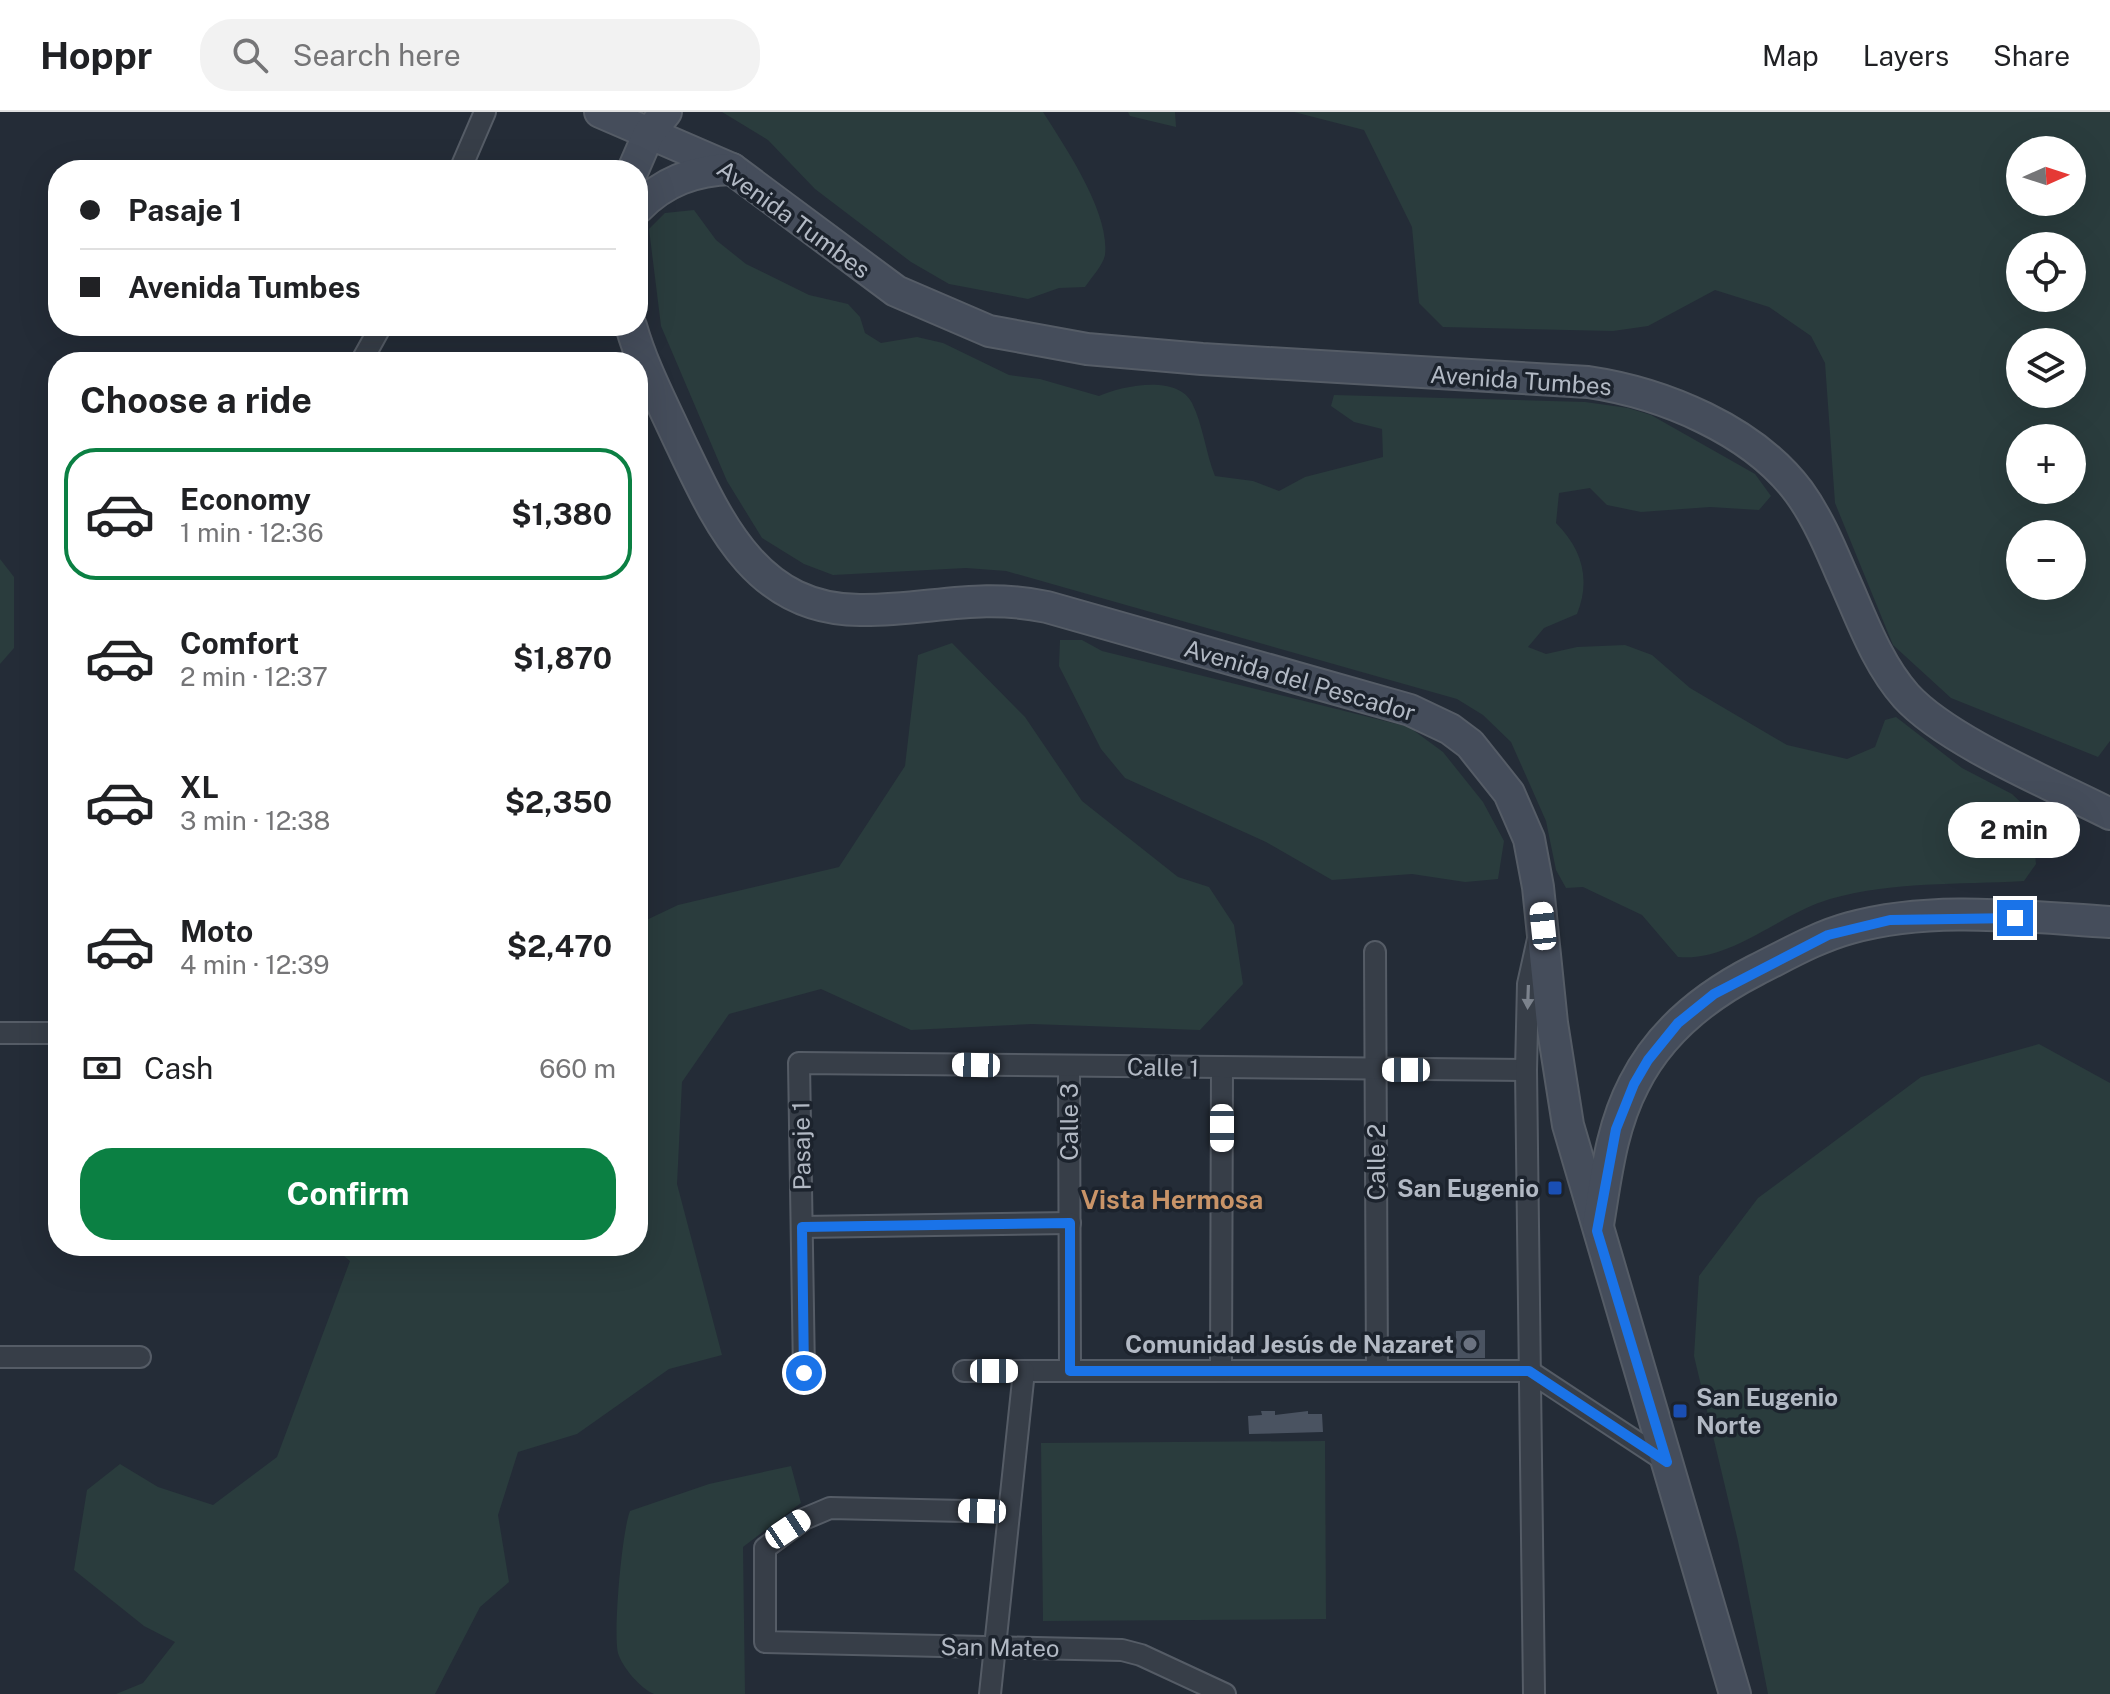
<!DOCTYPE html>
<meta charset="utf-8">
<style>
:root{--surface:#fff;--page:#f2f2f2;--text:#202124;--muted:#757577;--line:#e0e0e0;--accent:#0b8043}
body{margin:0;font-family:"Public Sans",sans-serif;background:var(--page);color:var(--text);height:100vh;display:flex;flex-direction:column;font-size:30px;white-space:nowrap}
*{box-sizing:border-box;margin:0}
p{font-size:26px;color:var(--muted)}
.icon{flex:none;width:44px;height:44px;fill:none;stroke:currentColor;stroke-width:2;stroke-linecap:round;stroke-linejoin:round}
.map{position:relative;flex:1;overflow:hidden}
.details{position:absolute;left:48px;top:240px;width:600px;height:904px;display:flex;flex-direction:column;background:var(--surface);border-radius:32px;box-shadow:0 8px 32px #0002}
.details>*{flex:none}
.banner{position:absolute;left:48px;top:48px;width:600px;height:176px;border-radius:32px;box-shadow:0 8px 32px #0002;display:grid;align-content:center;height:176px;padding:0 32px;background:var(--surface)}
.needle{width:52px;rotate:87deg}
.controls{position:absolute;left:2006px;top:24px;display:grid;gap:16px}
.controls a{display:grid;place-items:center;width:80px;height:80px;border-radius:50%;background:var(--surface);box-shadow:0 8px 32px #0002;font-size:40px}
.end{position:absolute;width:36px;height:36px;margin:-18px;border:10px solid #1a73e8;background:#fff;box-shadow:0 0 0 4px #fff}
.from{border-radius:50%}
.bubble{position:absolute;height:56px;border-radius:28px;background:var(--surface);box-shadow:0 8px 32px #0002;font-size:26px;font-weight:700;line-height:56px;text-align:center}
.car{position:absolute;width:24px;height:48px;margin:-24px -12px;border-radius:10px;box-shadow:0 0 6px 2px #0007;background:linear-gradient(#fff 24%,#345 0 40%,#fff 0 76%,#345 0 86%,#fff 0)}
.banner b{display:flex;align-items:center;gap:28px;height:76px;font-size:30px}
.banner b+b{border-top:2px solid var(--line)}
.banner i{width:20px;height:20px;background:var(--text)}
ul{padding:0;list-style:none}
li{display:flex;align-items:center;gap:24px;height:132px;margin:0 16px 12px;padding:0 16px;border:4px solid transparent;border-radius:32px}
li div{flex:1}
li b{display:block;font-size:30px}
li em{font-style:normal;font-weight:700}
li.active{border-color:var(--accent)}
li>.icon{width:72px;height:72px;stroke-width:1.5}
h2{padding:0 32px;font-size:36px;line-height:96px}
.pay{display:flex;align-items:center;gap:20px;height:88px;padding:0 32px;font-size:30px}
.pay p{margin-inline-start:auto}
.primary-button{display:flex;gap:16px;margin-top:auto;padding:16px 32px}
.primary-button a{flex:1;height:92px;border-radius:32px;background:var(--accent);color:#fff;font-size:32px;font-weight:700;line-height:92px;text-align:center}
header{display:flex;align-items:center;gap:48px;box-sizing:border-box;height:112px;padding:0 40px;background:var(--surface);border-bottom:2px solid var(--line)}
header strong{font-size:38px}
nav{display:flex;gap:44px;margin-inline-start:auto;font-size:28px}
.search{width:560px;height:72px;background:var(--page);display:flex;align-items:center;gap:20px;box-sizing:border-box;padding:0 28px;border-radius:32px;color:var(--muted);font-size:30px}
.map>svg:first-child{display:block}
</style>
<header>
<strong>Hoppr</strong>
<div class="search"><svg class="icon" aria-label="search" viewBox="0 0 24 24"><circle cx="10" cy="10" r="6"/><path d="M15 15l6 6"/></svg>Search here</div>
<nav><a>Map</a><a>Layers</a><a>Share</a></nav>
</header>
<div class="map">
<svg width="2110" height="1582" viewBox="0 0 2110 1582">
<rect width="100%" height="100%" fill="#242c37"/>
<g fill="#2a3c3d" fill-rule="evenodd">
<path d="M722,0h321c22,35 67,100 62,143 -2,10 -14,23 -20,32l-26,1 -31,11 -79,-15 -38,-22 -96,-73 -47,-49z"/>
<polygon points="1128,0 1175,0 1176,15 1130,4"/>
<path d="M1294,0h816v629l-12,16 -147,-59 -58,-53 -58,-142 -10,-140 -14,-27 -42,-29 -54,-17 -67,36 -35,5 -170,-4 -24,-24 -7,-76 -48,-97zM2072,38v52h-52v-52zM2072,134v52h-52v-52zM2072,230v52h-52v-52zM2072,326v52h-52v-52zM2072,422v52h-52v-52z"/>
<path d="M694,98l22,30 30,24 63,31 39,9 12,13 5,16 16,10 36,-6 26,6 66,32 31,4 59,17c23,-10 78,-22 93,7 11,22 14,51 23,73l38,5 26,10 26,-14 78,-20 -1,-28 -28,-7 -23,-16 3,-11 251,7 43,6 23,7 104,59 16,22 -12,14 -49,-3 -69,5 -34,-7 -17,-17 -31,5 -3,30c26,26 35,56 21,91l-33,14 -16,19 18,7 31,-7 48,-2 27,10 38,33 97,57 60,14 28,-12 10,-27 11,-3 66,51 50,26 19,18 5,52 -12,17c-66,4 -131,0 -194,18 -51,15 -98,63 -152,58l-36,-42 -59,-28 -17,1 -10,-18 -10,-49 -35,-79 -28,-27 -26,-16 -451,-128 -40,-3 -133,7 -29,-11 -42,-26 -35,-57 -66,-155 -12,-97 16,-16z"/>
<polygon points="0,447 14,465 14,536 0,552"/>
<polygon points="1060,528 1082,528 1102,539 1409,615 1443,640 1483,690 1504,729 1498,767 1465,770 1412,762 1332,768 1266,730 1125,666 1101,637 1059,554"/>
<polygon points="952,531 1025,605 1082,689 1178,765 1209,775 1234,813 1243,872 1200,918 1032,912 911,918 821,877 729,902 682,970 677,1072 722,1243 669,1257 577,1322 518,1340 498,1403 509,1470 480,1495 435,1582 116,1582 143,1571 175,1530 144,1514 74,1458 87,1378 120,1352 158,1375 213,1393 277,1345 350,1149 332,1134 638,1134 638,812 678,793 839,755 905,654 918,543"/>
<polygon points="2039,932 2110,971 2110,1582 1768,1582 1738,1429 1694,1244 1699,1164 1758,1086 1921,965"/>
<polygon points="1325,1329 1326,1507 1043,1509 1041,1331"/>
<path d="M791,1354l10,37 -58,44 2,147h-91c-13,-5 -32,-27 -36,-41 -5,-21 4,-122 12,-142l79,-27z"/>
</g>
<g fill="#4a5361">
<polygon points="1485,1218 1485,1246 1456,1246 1456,1219"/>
<polygon points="1261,1299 1275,1299 1275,1303 1308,1299 1308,1302 1322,1302 1323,1320 1249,1322 1248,1304 1262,1303"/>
</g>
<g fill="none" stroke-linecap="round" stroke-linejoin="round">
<defs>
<g id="street">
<polyline points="460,58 485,0"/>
<polyline points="361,250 381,214"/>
<polyline points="1375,840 1377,1259"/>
<polyline points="0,921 58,921"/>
<polyline points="1069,954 1070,1259"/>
<polyline points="802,1115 1070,1111"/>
<polyline points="0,1245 140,1245"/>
<polyline points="964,1259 1529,1259 1667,1350"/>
<polyline points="1221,1259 1222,956"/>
<polyline points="804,1261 799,951 1526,958"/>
<polyline points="1009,1400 830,1396 804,1407 765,1436 765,1530 1122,1538 1141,1543 1225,1582"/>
<polyline points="990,1582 1024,1259"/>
<polyline points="1534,1582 1526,958 1528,872 1538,827"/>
</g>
<g id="secondary">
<path d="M600,0l132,57 164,122 93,40 98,18 115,10 386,23c75,11 165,48 211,110 18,25 30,53 42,81 19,41 34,88 65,123 41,45 147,89 204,118"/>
<polyline points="633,58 649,21 666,0"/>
<path d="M638,96c26,-27 57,-38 94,-39"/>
<path d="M631,214c11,39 30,75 47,112 39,81 76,172 182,172 67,1 117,-18 187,-3l363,103 40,19 20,15 39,49 20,46 9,48 14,136 16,102 167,569"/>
<path d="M1598,1113c8,-48 13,-97 36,-141 26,-52 71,-88 122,-114 30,-15 61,-33 94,-42 82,-23 176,-11 260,-6"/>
</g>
</defs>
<use href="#street" stroke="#555c66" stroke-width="24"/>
<use href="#secondary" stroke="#555c66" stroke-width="34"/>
<use href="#street" stroke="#373e48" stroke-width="20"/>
<use href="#secondary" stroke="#454d5b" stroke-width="30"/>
</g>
<defs><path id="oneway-solid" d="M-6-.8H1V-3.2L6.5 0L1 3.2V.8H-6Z" transform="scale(2)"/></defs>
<use fill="#7b828c" href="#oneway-solid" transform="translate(1528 885) rotate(92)"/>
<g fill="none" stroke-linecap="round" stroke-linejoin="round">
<polyline stroke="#1a73e8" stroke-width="10" points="804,1261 802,1115 1070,1111 1070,1259 1529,1259 1667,1350 1597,1119 1616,1017 1634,972 1648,948 1678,911 1714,882 1828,823 1890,808 2015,806"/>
</g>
<g fill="#1a4fb4" stroke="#1c232d" stroke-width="3">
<rect x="1547" y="1068" width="16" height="16" rx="4"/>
<rect x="1672" y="1291" width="16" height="16" rx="4"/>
</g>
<circle fill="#6b7280" stroke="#1c232d" stroke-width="3" cx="1470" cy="1232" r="8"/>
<g text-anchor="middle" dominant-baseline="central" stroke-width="7" stroke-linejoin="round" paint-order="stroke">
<g font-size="24" fill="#b2b9c4" stroke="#1c232d">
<text transform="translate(794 107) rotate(36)">Avenida Tumbes</text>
<text transform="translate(1521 268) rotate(4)">Avenida Tumbes</text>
<text transform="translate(1300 568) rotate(16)">Avenida del Pescador</text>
<text transform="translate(1163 955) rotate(1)">Calle 1</text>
<text transform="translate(1069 1010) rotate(-90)">Calle 3</text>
<text transform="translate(801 1034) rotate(-91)">Pasaje 1</text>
<text transform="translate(1376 1050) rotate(-90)">Calle 2</text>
<text transform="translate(1000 1535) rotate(1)">San Mateo</text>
</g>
<g font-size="24" font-weight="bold" fill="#b2b9c4" stroke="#1c232d" text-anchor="end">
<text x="1539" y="1076">San Eugenio</text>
<text x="1454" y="1232">Comunidad Jesús de Nazaret</text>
<text x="1696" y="1285" text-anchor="start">San Eugenio<tspan x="1696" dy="28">Norte</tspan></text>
</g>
<g font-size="26" font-weight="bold" fill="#c99468" stroke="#1c232d">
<text x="1172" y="1087">Vista Hermosa</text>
</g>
</g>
</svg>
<div class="controls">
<a><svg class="needle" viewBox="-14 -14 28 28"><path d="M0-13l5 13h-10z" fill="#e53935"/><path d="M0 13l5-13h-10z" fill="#757577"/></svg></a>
<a><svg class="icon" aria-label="locate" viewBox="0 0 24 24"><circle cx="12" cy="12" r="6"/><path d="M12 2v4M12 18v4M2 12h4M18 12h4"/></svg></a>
<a><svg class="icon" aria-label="layers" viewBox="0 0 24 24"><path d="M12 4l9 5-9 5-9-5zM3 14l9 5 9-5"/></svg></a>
<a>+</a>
<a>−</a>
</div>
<i class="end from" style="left:804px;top:1261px"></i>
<i class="end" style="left:2015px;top:806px"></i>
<div class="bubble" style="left:1948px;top:690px;width:132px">2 min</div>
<i class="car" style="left:1543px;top:814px;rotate:354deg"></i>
<i class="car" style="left:976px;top:953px;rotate:271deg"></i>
<i class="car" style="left:1406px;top:958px;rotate:270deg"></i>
<i class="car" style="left:1222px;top:1016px;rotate:180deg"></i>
<i class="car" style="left:994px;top:1259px;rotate:90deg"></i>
<i class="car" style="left:982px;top:1399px;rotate:272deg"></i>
<i class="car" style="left:788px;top:1417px;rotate:56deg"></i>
<div class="banner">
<b><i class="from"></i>Pasaje 1</b>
<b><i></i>Avenida Tumbes</b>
</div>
<section class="details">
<h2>Choose a ride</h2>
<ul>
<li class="active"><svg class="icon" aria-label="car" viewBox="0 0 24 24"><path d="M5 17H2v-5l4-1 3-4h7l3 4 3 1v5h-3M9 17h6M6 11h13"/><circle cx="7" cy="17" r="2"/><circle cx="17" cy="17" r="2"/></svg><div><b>Economy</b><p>1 min · 12:36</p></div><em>$1,380</em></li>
<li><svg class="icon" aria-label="car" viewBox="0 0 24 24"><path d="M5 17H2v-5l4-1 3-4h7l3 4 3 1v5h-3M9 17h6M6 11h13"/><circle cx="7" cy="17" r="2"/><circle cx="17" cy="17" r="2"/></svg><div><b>Comfort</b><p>2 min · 12:37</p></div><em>$1,870</em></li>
<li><svg class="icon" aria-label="car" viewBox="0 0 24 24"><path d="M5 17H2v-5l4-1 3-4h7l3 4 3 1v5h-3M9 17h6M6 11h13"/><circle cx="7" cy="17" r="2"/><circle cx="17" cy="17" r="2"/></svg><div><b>XL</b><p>3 min · 12:38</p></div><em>$2,350</em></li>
<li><svg class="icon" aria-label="car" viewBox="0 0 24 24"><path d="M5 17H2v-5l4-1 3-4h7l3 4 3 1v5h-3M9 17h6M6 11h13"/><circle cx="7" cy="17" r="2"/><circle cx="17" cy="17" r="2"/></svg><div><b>Moto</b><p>4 min · 12:39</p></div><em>$2,470</em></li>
</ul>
<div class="pay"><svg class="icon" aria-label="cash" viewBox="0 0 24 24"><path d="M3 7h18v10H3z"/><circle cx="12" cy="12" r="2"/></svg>Cash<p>660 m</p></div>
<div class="primary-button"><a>Confirm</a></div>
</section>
</div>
